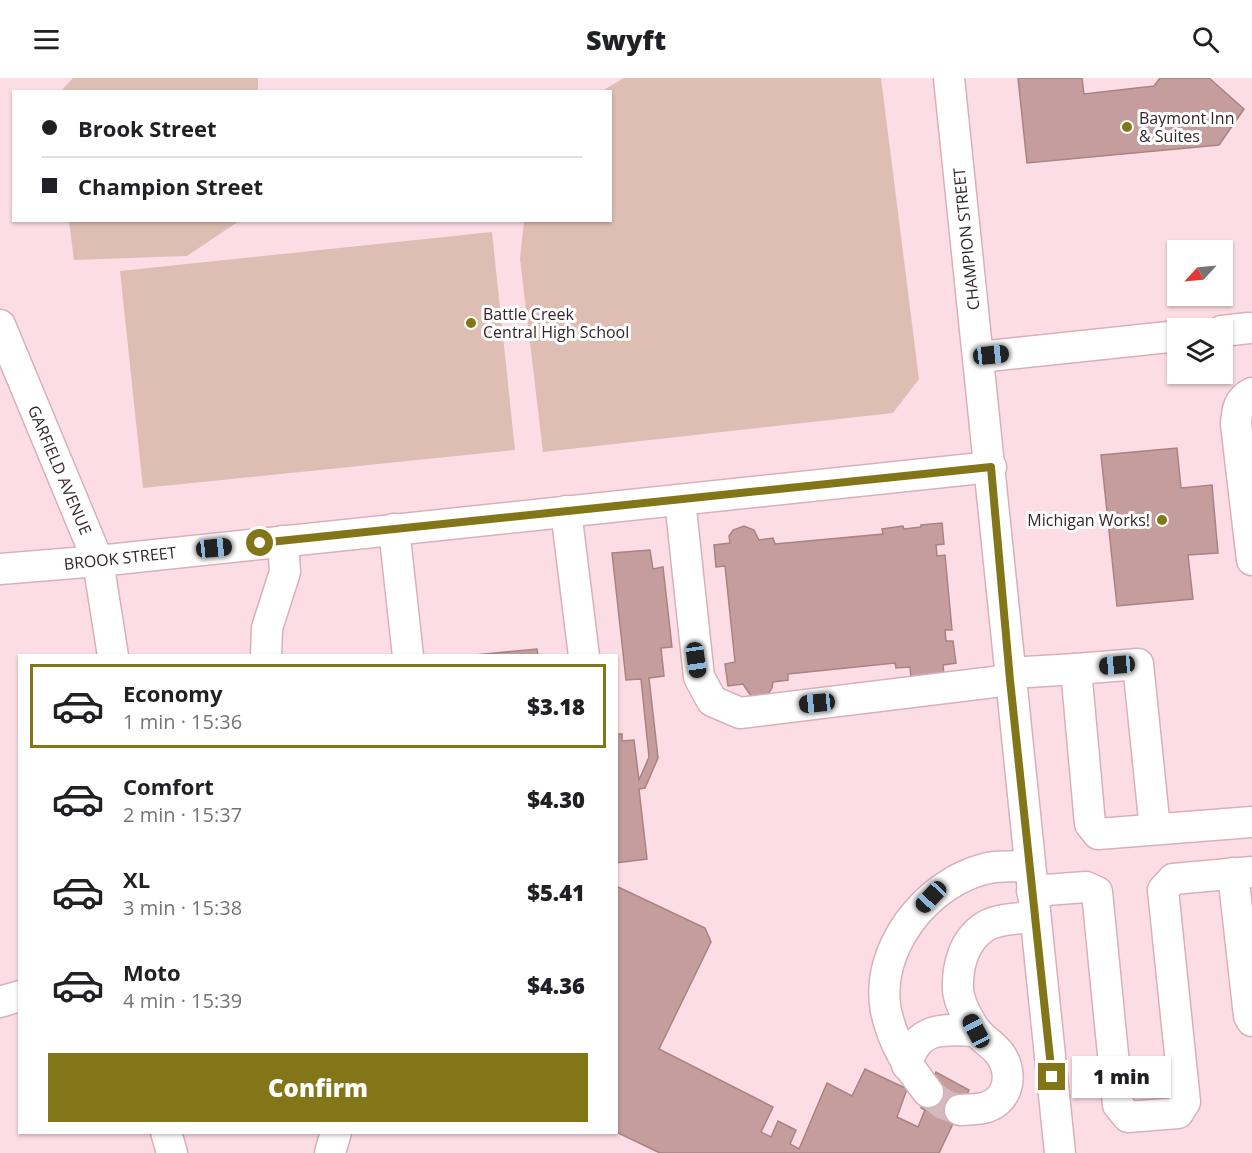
<!DOCTYPE html>
<meta charset="utf-8">
<style>
:root{--surface:#fff;--page:#f6f6f6;--text:#202124;--muted:#757577;--line:#e0e0e0;--accent:#837619}
body{margin:0;font-family:"Open Sans",sans-serif;background:var(--page);color:var(--text);height:100vh;display:flex;flex-direction:column;font-size:22px;white-space:nowrap}
*{box-sizing:border-box;margin:0}
p{font-size:20px;color:var(--muted)}
.icon{flex:none;width:33px;height:33px;fill:none;stroke:currentColor;stroke-width:2;stroke-linecap:round;stroke-linejoin:round}
.map{position:relative;flex:1;overflow:hidden}
.drawer{position:absolute;left:18px;top:576px;width:600px;height:480px;display:flex;flex-direction:column;background:var(--surface);border-radius:0px;box-shadow:0 2px 4px #0004}
.drawer>*{flex:none}
.banner{position:absolute;left:12px;top:12px;width:600px;height:132px;border-radius:0px;box-shadow:0 2px 4px #0004;display:grid;align-content:center;height:132px;padding:0 30px;background:var(--surface)}
.needle{width:39px;rotate:244deg}
.controls{position:absolute;left:1167px;top:162px;display:grid;gap:12px}
.controls a{display:grid;place-items:center;width:66px;height:66px;border-radius:0px;background:var(--surface);box-shadow:0 2px 4px #0004;font-size:30px}
.end{position:absolute;width:27px;height:27px;margin:-14px;border:8px solid #837619;background:#fff;box-shadow:0 0 0 3px #fff}
.from{border-radius:50%}
.bubble{position:absolute;height:42px;border-radius:0px;background:var(--surface);box-shadow:0 2px 4px #0004;font-size:20px;font-weight:800;line-height:42px;text-align:center}
.car{position:absolute;width:18px;height:36px;margin:-18px -9px;border-radius:8px;box-shadow:0 0 4px 2px #0007;background:linear-gradient(#222 24%,#8ab4d8 0 40%,#222 0 76%,#8ab4d8 0 86%,#222 0)}
.banner b{display:flex;align-items:center;gap:21px;height:57px;font-size:22px}
.banner b+b{border-top:2px solid var(--line)}
.banner i{width:15px;height:15px;background:var(--text)}
ul{padding:10px 0 0;list-style:none}
li{display:flex;align-items:center;gap:18px;height:84px;margin:0 12px 9px;padding:0 18px;border:3px solid transparent;border-radius:0px}
li div{flex:1}
li b{display:block;font-size:22px}
li em{font-style:normal;font-weight:800}
li.selected{border-color:var(--accent)}
li>.icon{width:54px;height:54px;stroke-width:1.5}
.primary-button{display:flex;gap:12px;margin-top:auto;padding:12px 30px}
.primary-button a{flex:1;height:69px;border-radius:0px;background:var(--accent);color:#fff;font-size:24px;font-weight:800;line-height:69px;text-align:center}
header{display:flex;justify-content:space-between;align-items:center;height:78px;padding:0 30px;background:var(--surface);font-size:27px;font-weight:800}
.map>svg:first-child{display:block}
</style>
<header><svg class="icon" aria-label="menu" viewBox="0 0 24 24"><path d="M4 6h16M4 12h16M4 18h16"/></svg>Swyft<svg class="icon" aria-label="search" viewBox="0 0 24 24"><circle cx="10" cy="10" r="6"/><path d="M15 15l6 6"/></svg></header>
<div class="map">
<svg width="1252" height="1075" viewBox="0 0 1252 1075">
<rect width="100%" height="100%" fill="#fddde5"/>
<g fill="#debeb3">
<polygon points="73,0 258,0 258,13 61,13"/>
<polygon points="624,0 881,0 919,301 893,335 543,374 520,181 524,143 610,142 610,14 602,13"/>
<polygon points="69,143 69,142 239,143 187,178 74,182"/>
<polygon points="492,154 515,372 143,410 120,193"/>
</g>
<g fill="#c49d9c" stroke="#a98382" stroke-width="1.5">
<polygon points="1018,0 1082,0 1084,16 1154,8 1160,0 1209,0 1244,31 1219,67 1027,85"/>
<polygon points="1177,370 1181,410 1212,407 1218,475 1188,477 1193,521 1117,528 1101,377"/>
<polygon points="942,445 944,466 936,467 937,478 945,477 952,552 945,552 946,563 953,563 956,585 943,587 944,596 911,600 910,589 896,590 895,585 788,596 788,602 773,604 772,610 768,616 762,620 751,618 743,606 728,608 725,586 735,584 725,488 716,489 714,467 730,465 729,458 733,452 744,448 754,452 759,462 773,460 775,466 883,456 882,451 903,448 904,451 921,449 921,447"/>
<polygon points="650,472 653,491 663,489 672,569 661,570 664,598 649,600 658,680 645,710 639,711 647,781 616,785 616,656 622,656 622,663 634,662 639,702 649,679 641,601 626,602 612,475"/>
<polygon points="537,571 538,578 465,578"/>
<polygon points="616,808 705,850 711,864 659,971 773,1029 761,1054 771,1059 778,1043 796,1052 790,1066 799,1071 827,1005 852,1018 865,991 907,1011 897,1039 918,1049 925,1032 921,1030 936,994 969,1012 939,1075 660,1075 616,1054"/>
</g>
<g fill="none" stroke-linecap="round" stroke-linejoin="round">
<polyline stroke="#d5b8c0" stroke-width="30" stroke-dasharray="30 15" stroke-linecap="butt" points="928,1014 943,1026 960,1032"/>
<defs>
<g id="minor">
<path d="M949,0c38,358 73,717 111,1075"/>
<polyline points="0,247 98,483 113,578"/>
<polyline points="1222,253 1249,250"/>
<polyline points="979,279 1178,258"/>
<path d="M1252,315c-14,7 -15,17 -16,31l16,136"/>
<polyline points="680,422 699,599 712,623 740,635 1010,602"/>
<polyline points="566,433 584,578"/>
<polyline points="394,451 408,578"/>
<polyline points="0,491 98,483 991,389"/>
<polyline points="266,578 267,550 285,494 283,463"/>
<polyline points="1076,591 1138,586 1155,751"/>
<polyline points="1010,595 1076,591 1090,746 1098,756 1252,744"/>
<polyline points="1233,795 1249,938 1252,943"/>
<polyline points="1032,813 1086,809 1097,814 1118,1027 1128,1039 1178,1035 1185,1024 1163,812 1173,801 1252,794"/>
<polyline points="0,924 20,918"/>
<path d="M907,987c9,-39 37,-36 69,-34"/>
<path d="M928,1014c-20,-25 -35,-49 -42,-81 -12,-61 40,-127 98,-142 14,-4 31,-2 46,-3"/>
<path d="M960,1032c8,-1 19,0 27,-3 23,-8 26,-35 13,-53 -7,-10 -20,-16 -26,-26 -7,-11 -15,-25 -16,-38 -1,-24 6,-51 28,-64 11,-7 36,-8 49,-9"/>
<polyline points="166,1054 172,1075"/>
<polyline points="330,1075 336,1054"/>
</g>
</defs>
<use href="#minor" stroke="#d8b0bb" stroke-width="33"/>
<use href="#minor" stroke="#fff" stroke-width="30"/>
</g>
<g fill="none" stroke-linecap="round" stroke-linejoin="round">
<polyline stroke="#837619" stroke-width="8" points="260,465 991,389 1010,602 1052,999"/>
</g>
<g fill="#837619" stroke="#fff" stroke-width="2">
<circle cx="1127" cy="49" r="6"/>
<circle cx="471" cy="245" r="6"/>
<circle cx="1162" cy="442" r="6"/>
</g>
<g text-anchor="middle" dominant-baseline="central" stroke-width="6" stroke-linejoin="round" paint-order="stroke">
<g font-size="16" fill="#35262a" stroke="#fff" text-anchor="start">
<text x="1139" y="40">Baymont Inn<tspan x="1139" dy="18">&amp; Suites</tspan></text>
<text x="483" y="236">Battle Creek<tspan x="483" dy="18">Central High School</tspan></text>
<text x="1150" y="442" text-anchor="end">Michigan Works!</text>
</g>
<g font-size="16" fill="#35262a" stroke="#fff">
<text transform="translate(966 161) rotate(-96)">CHAMPION STREET</text>
<text transform="translate(60 392) rotate(67)">GARFIELD AVENUE</text>
<text transform="translate(120 480) rotate(-6)">BROOK STREET</text>
</g>
</g>
</svg>
<div class="controls">
<a><svg class="needle" viewBox="-14 -14 28 28"><path d="M0-13l5 13h-10z" fill="#e53935"/><path d="M0 13l5-13h-10z" fill="#757577"/></svg></a>
<a><svg class="icon" aria-label="layers" viewBox="0 0 24 24"><path d="M12 4l9 5-9 5-9-5zM3 14l9 5 9-5"/></svg></a>
</div>
<i class="end from" style="left:260px;top:465px"></i>
<i class="end" style="left:1052px;top:999px"></i>
<div class="bubble" style="left:1072px;top:978px;width:99px">1 min</div>
<i class="car" style="left:991px;top:277px;rotate:84deg"></i>
<i class="car" style="left:214px;top:470px;rotate:84deg"></i>
<i class="car" style="left:696px;top:582px;rotate:172deg"></i>
<i class="car" style="left:1117px;top:587px;rotate:265deg"></i>
<i class="car" style="left:817px;top:625px;rotate:264deg"></i>
<i class="car" style="left:931px;top:819px;rotate:223deg"></i>
<i class="car" style="left:976px;top:953px;rotate:332deg"></i>
<div class="banner">
<b><i class="from"></i>Brook Street</b>
<b><i></i>Champion Street</b>
</div>
<section class="drawer">
<ul>
<li class="selected"><svg class="icon" aria-label="car" viewBox="0 0 24 24"><path d="M5 17H2v-5l4-1 3-4h7l3 4 3 1v5h-3M9 17h6M6 11h13"/><circle cx="7" cy="17" r="2"/><circle cx="17" cy="17" r="2"/></svg><div><b>Economy</b><p>1 min · 15:36</p></div><em>$3.18</em></li>
<li><svg class="icon" aria-label="car" viewBox="0 0 24 24"><path d="M5 17H2v-5l4-1 3-4h7l3 4 3 1v5h-3M9 17h6M6 11h13"/><circle cx="7" cy="17" r="2"/><circle cx="17" cy="17" r="2"/></svg><div><b>Comfort</b><p>2 min · 15:37</p></div><em>$4.30</em></li>
<li><svg class="icon" aria-label="car" viewBox="0 0 24 24"><path d="M5 17H2v-5l4-1 3-4h7l3 4 3 1v5h-3M9 17h6M6 11h13"/><circle cx="7" cy="17" r="2"/><circle cx="17" cy="17" r="2"/></svg><div><b>XL</b><p>3 min · 15:38</p></div><em>$5.41</em></li>
<li><svg class="icon" aria-label="car" viewBox="0 0 24 24"><path d="M5 17H2v-5l4-1 3-4h7l3 4 3 1v5h-3M9 17h6M6 11h13"/><circle cx="7" cy="17" r="2"/><circle cx="17" cy="17" r="2"/></svg><div><b>Moto</b><p>4 min · 15:39</p></div><em>$4.36</em></li>
</ul>
<div class="primary-button"><a>Confirm</a></div>
</section>
</div>
